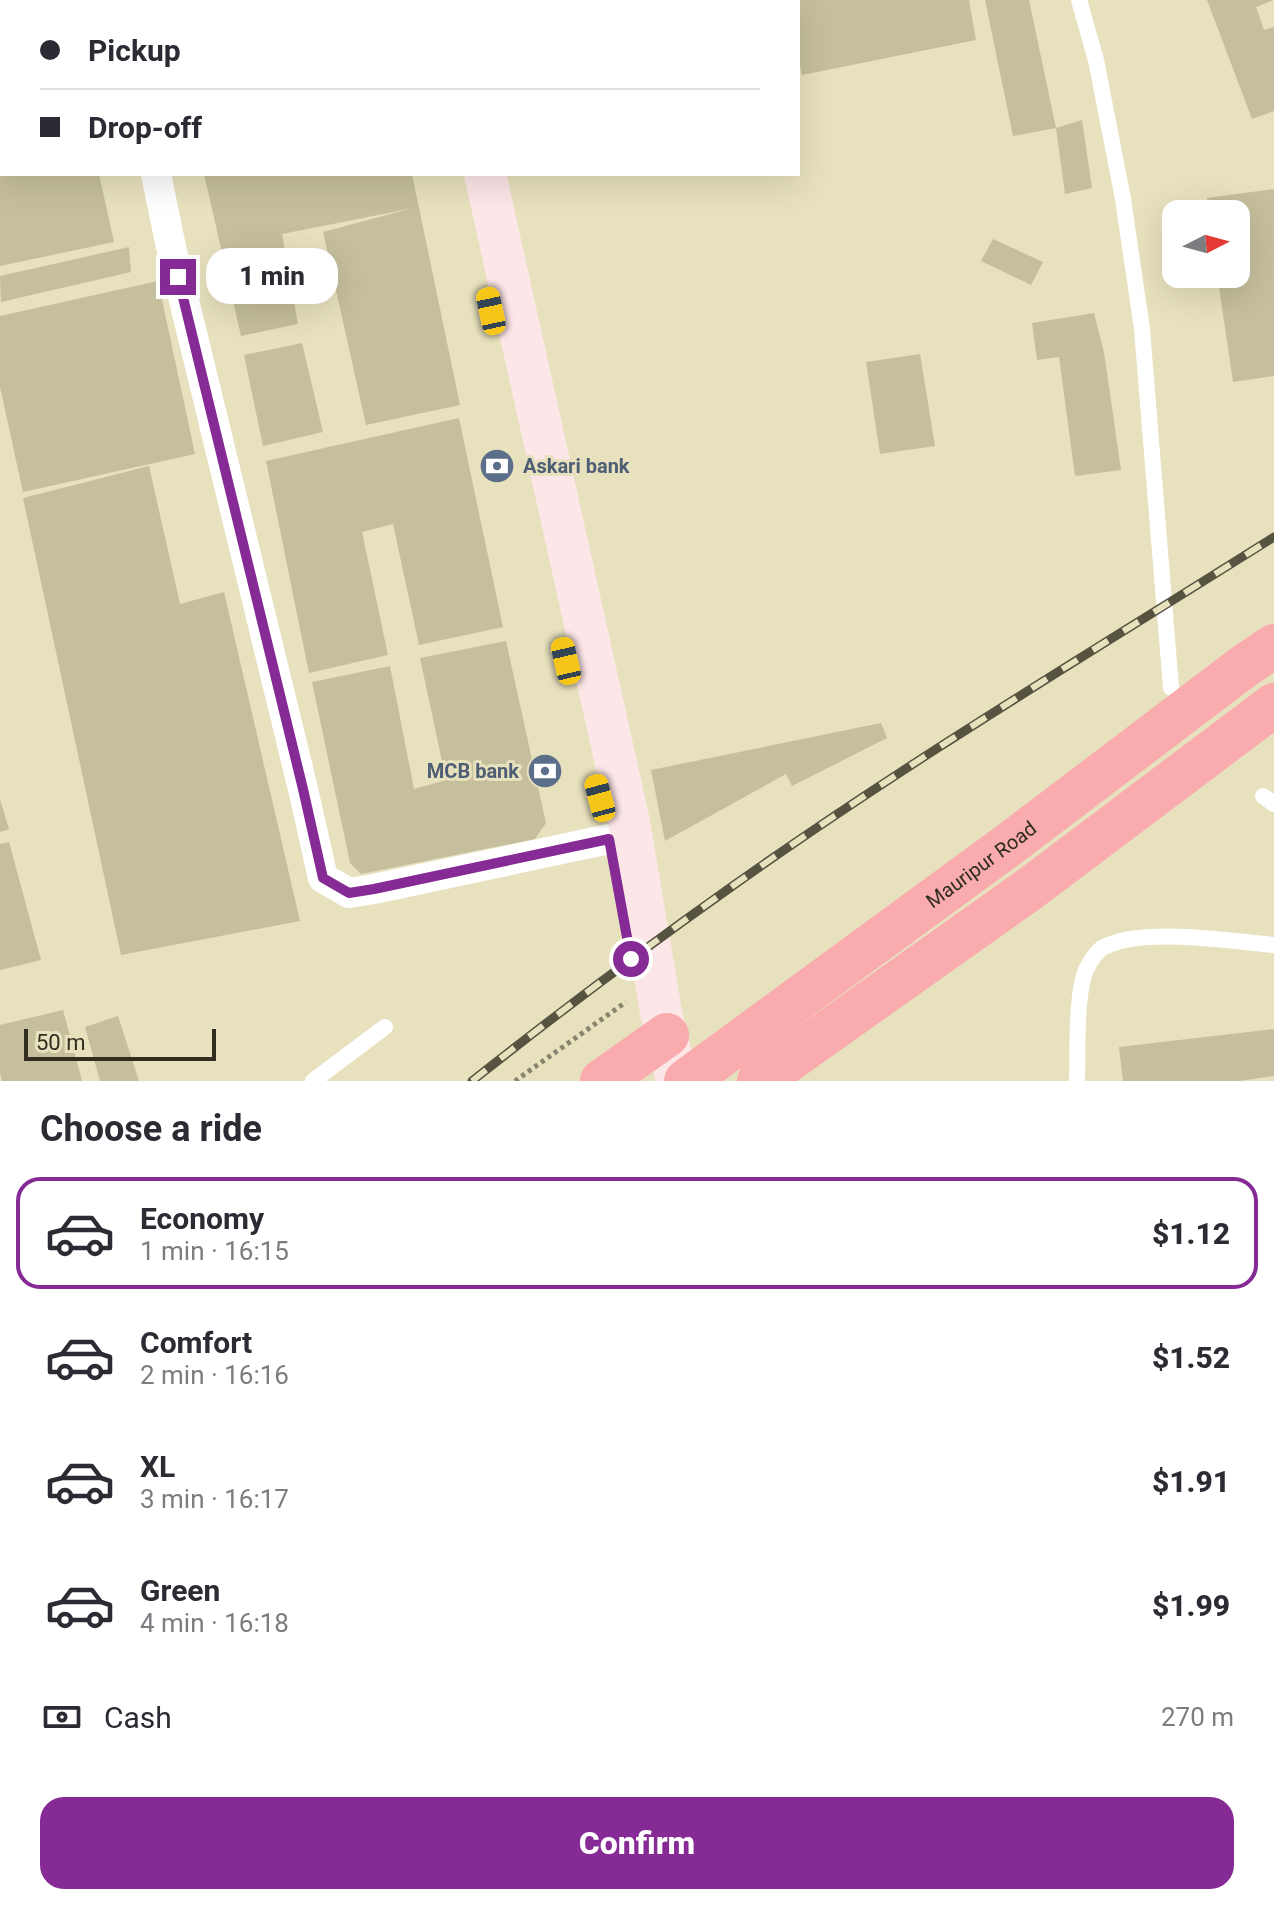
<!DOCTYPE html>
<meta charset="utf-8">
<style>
:root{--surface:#fff;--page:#f2f2f3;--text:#2b2b33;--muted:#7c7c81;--line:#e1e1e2;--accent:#862a96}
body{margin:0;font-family:Roboto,sans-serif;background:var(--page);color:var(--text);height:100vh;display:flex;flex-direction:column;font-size:30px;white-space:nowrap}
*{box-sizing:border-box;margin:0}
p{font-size:26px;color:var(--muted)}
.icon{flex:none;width:44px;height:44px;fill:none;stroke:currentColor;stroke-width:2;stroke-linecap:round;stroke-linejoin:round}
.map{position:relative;height:1081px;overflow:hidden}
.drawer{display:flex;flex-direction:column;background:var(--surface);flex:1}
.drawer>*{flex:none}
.top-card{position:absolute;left:0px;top:0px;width:800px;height:176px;box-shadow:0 8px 32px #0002;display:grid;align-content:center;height:176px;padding:0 40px;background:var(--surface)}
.needle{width:52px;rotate:84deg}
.fabs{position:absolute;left:1162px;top:200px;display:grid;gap:16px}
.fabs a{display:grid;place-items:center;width:88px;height:88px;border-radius:16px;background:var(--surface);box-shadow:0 8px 32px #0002;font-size:40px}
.scale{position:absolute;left:24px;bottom:20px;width:192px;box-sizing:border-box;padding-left:8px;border:4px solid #312e21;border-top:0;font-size:22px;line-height:28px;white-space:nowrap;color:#312e21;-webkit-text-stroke:6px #e7e1be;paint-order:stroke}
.end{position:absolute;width:36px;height:36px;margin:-18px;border:10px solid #862a96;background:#fff;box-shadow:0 0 0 4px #fff}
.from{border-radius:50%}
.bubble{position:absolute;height:56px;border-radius:24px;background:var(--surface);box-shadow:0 8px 32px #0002;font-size:26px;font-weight:800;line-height:56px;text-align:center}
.car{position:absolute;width:24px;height:48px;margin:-24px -12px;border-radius:10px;box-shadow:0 0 6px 2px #0007;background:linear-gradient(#f5c518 24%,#345 0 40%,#f5c518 0 76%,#345 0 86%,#f5c518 0)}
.top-card b{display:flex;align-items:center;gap:28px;height:76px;font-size:30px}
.top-card b+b{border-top:2px solid var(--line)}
.top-card i{width:20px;height:20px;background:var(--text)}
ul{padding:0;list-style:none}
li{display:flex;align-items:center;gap:24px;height:112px;margin:0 16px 12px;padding:0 24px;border:4px solid transparent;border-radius:24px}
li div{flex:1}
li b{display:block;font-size:30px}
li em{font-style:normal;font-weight:800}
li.active{border-color:var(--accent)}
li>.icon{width:72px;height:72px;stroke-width:1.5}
h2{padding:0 40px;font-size:36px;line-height:96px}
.pay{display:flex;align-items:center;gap:20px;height:88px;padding:0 40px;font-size:30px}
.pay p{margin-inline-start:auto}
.cta{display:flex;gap:16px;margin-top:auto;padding:16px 40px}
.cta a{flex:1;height:92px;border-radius:24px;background:var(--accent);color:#fff;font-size:32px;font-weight:800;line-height:92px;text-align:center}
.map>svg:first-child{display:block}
</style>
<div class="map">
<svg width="1274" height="1081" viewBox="0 0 1274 1081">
<rect width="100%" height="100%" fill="#e7e1be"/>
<g fill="#c5bf9d">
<polygon points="798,0 969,0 976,40 802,75 798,58"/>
<polygon points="985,0 1029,0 1056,128 1013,136"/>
<polygon points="1207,0 1274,0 1256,7 1264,30 1274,27 1274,111 1252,119"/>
<polygon points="1082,120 1092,188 1065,194 1056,128"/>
<polygon points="0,174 99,174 114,242 0,266"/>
<polygon points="204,174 412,174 460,405 366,425 323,232 409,209 282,234 298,324 241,336"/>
<polygon points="1274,189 1274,376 1233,382 1217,274 1236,274 1236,214 1209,214 1207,198"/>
<polygon points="993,239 1043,262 1031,285 981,261"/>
<polygon points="129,247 131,272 1,302 0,276"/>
<polygon points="158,281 195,454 23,492 0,387 0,316"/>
<polygon points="1094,313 1104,352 1121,470 1075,476 1059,357 1037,360 1032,323"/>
<polygon points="302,343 323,432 263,446 244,355"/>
<polygon points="920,354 935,446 880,454 866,362"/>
<polygon points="459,418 503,627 419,645 393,524 362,532 388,655 309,673 266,461"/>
<polygon points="149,466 180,604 224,592 300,921 121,955 23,498"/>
<polygon points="506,641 546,823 535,839 361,874 350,863 312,682 390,666 414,789 446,780 420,658"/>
<polygon points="881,723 887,738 792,786 786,774 665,841 651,770"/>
<polygon points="0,799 9,829 0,832"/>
<polygon points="9,842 41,960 0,970 0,844"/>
<polygon points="63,1010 82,1081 2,1081 0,1073 0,1025"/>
<polygon points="118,1016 139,1081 100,1081 85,1027"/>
<polygon points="1274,1029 1274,1076 1239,1081 1123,1081 1119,1047"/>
</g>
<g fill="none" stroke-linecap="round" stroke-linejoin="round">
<polyline stroke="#89846d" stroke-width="5" stroke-dasharray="4 4" stroke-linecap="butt" points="515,1081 626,1002"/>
<g stroke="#fff" stroke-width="16">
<polyline points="1079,0 1096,60 1123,199 1142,329 1171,688"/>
<polyline points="1263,796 1274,804"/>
<polyline points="313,1081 385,1027"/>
<path d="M1077,1081c1,-28 -2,-93 11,-115 3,-6 10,-16 16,-19 39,-20 125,-6 170,-2"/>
</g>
<g stroke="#fff" stroke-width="30">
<polyline points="121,0 121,2"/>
<polyline points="156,174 171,247 303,789 323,878 349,893 374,889 609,839"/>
</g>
<g stroke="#fde6e7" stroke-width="42">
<polyline points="424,0 425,2"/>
<polyline points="485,174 629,822 661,1012 677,1081"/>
</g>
<g stroke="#f9abae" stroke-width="44">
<polyline points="602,1081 667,1035"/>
<path id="s1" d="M686,1081l325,-238 232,-176 31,-21"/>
<polyline points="759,1081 1031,888 1274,705"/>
</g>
<defs>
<path id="rail" d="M472,1081c86,-68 173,-133 262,-196 175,-124 359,-234 540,-348"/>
</defs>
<use href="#rail" stroke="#565341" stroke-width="9"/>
<use href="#rail" stroke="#e7e1be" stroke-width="6" stroke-dasharray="18" stroke-linecap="butt"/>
</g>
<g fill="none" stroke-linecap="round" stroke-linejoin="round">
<polyline stroke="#862a96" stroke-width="10" points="178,277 303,789 323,878 349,893 374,889 609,839 631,959"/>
</g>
<defs>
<symbol id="bank-disc" viewBox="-11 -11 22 22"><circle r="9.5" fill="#5c6f8a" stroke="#e7e1be"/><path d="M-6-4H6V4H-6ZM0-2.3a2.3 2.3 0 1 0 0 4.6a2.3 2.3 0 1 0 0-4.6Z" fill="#fff"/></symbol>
</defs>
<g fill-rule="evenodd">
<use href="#bank-disc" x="477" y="446" width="40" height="40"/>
<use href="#bank-disc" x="525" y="751" width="40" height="40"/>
</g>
<g text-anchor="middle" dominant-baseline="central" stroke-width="6" stroke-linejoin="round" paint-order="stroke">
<g font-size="20" font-weight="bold" fill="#4e5e75" stroke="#e7e1be" text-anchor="start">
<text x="523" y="466">Askari bank</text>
<text x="519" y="771" text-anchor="end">MCB bank</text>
</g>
<g font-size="20" fill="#312e21" stroke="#e7e1be">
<text stroke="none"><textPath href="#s1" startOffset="366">Mauripur Road</textPath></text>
</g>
</g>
</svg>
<div class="fabs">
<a><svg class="needle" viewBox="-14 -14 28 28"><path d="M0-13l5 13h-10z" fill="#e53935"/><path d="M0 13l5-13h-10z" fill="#7c7c81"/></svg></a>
</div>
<div class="scale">50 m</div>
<i class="end from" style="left:631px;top:959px"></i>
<i class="end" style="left:178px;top:277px"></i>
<div class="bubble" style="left:206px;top:248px;width:132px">1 min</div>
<i class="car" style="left:491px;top:311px;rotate:348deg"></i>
<i class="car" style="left:566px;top:661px;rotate:347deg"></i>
<i class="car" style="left:600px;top:798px;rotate:345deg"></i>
<div class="top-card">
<b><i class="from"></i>Pickup</b>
<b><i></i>Drop-off</b>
</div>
</div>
<section class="drawer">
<h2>Choose a ride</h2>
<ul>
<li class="active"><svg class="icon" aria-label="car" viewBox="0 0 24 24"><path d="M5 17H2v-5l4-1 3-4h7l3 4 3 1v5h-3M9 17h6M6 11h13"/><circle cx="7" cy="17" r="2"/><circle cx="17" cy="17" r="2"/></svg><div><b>Economy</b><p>1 min · 16:15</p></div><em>$1.12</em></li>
<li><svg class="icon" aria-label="car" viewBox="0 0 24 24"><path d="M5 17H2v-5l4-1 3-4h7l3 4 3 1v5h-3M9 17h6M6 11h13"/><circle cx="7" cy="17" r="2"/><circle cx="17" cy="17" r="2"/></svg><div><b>Comfort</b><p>2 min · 16:16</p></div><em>$1.52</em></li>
<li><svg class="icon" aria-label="car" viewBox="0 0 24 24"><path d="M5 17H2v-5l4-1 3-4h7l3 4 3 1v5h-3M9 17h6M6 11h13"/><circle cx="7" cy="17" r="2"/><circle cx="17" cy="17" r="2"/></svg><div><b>XL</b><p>3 min · 16:17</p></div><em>$1.91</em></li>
<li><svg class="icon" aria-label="car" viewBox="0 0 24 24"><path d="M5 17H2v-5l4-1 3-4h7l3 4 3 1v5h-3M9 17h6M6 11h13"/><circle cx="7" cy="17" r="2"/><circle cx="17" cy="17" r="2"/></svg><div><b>Green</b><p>4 min · 16:18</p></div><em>$1.99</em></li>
</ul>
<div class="pay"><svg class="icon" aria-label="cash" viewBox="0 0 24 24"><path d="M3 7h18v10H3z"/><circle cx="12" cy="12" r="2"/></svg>Cash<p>270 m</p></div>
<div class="cta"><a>Confirm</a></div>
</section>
